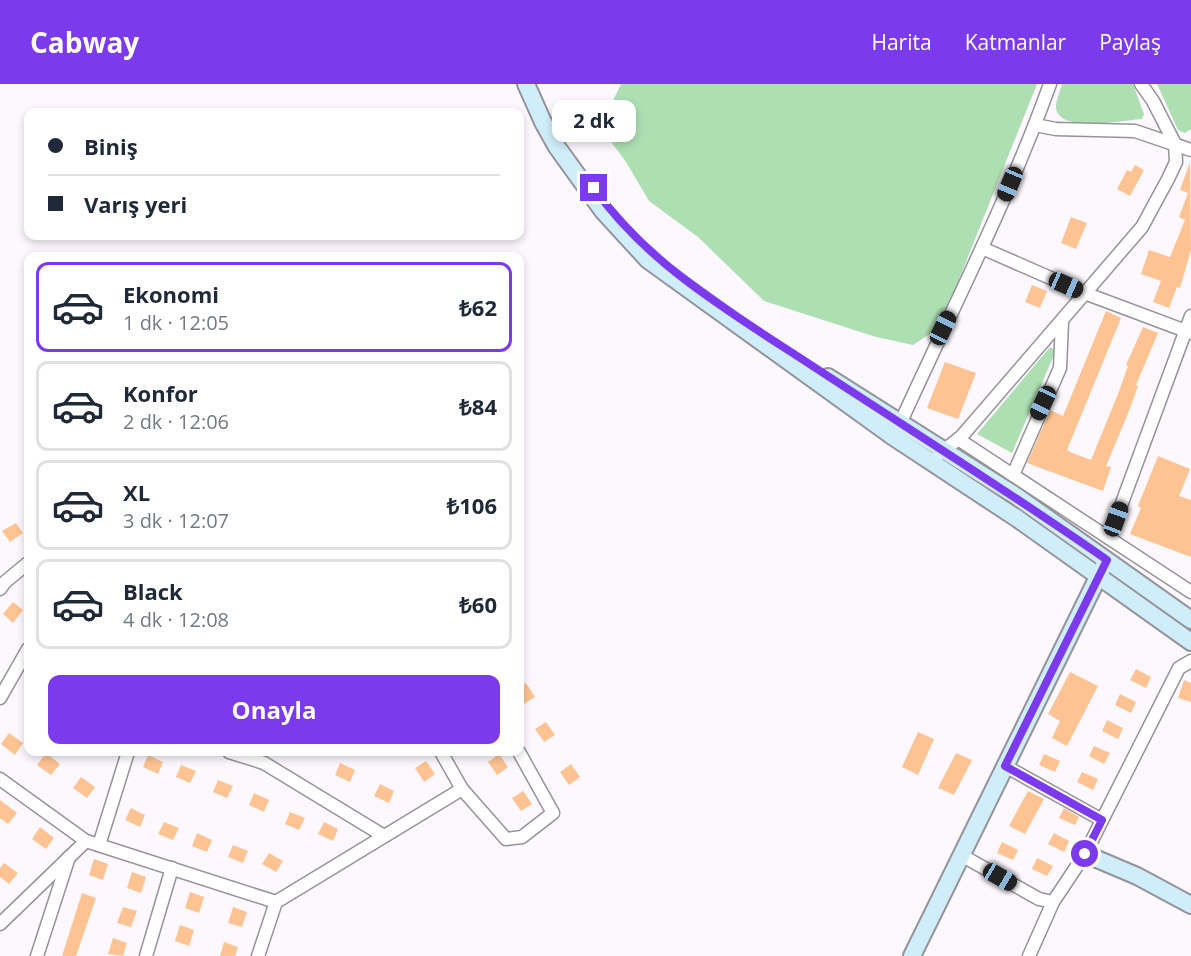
<!DOCTYPE html>
<html lang="tr">
<meta charset="utf-8">
<style>
:root{--surface:#fff;--page:#f6f6f7;--text:#1f2937;--muted:#747a83;--line:#e0e1e3;--accent:#7c3aed}
body{margin:0;font-family:"Open Sans",sans-serif;background:var(--page);color:var(--text);height:100vh;display:flex;flex-direction:column;font-size:22px;white-space:nowrap}
*{box-sizing:border-box;margin:0}
p{font-size:20px;color:var(--muted)}
.icon{flex:none;width:33px;height:33px;fill:none;stroke:currentColor;stroke-width:2;stroke-linecap:round;stroke-linejoin:round}
.map{position:relative;flex:1;overflow:hidden}
.panel{position:absolute;left:24px;top:168px;width:500px;height:504px;display:flex;flex-direction:column;background:var(--surface);border-radius:12px;box-shadow:0 3px 9px #0003}
.panel>*{flex:none}
.top-card{position:absolute;left:24px;top:24px;width:500px;height:132px;border-radius:12px;box-shadow:0 3px 9px #0003;display:grid;align-content:center;height:132px;padding:0 24px;background:var(--surface)}
.end{position:absolute;width:27px;height:27px;margin:-14px;border:8px solid #7c3aed;background:#fff;box-shadow:0 0 0 3px #fff}
.from{border-radius:50%}
.bubble{position:absolute;height:42px;border-radius:12px;background:var(--surface);box-shadow:0 3px 9px #0003;font-size:20px;font-weight:700;line-height:42px;text-align:center}
.car{position:absolute;width:18px;height:36px;margin:-18px -9px;border-radius:8px;box-shadow:0 0 4px 2px #0007;background:linear-gradient(#222 24%,#8ab4d8 0 40%,#222 0 76%,#8ab4d8 0 86%,#222 0)}
.top-card b{display:flex;align-items:center;gap:21px;height:57px;font-size:22px}
.top-card b+b{border-top:2px solid var(--line)}
.top-card i{width:15px;height:15px;background:var(--text)}
ul{padding:10px 0 0;list-style:none}
li{display:flex;align-items:center;gap:18px;height:90px;margin:0 12px 9px;padding:0 12px;border:3px solid var(--line);border-radius:12px}
li div{flex:1}
li b{display:block;font-size:22px}
li em{font-style:normal;font-weight:700}
li.current{border-color:var(--accent)}
li>.icon{width:54px;height:54px;stroke-width:1.5}
.action{display:flex;gap:12px;margin-top:auto;padding:12px 24px}
.action a{flex:1;height:69px;border-radius:12px;background:var(--accent);color:#fff;font-size:24px;font-weight:700;line-height:69px;text-align:center}
header{display:flex;align-items:center;gap:36px;box-sizing:border-box;height:84px;padding:0 30px;background:var(--accent);color:#fff}
header strong{font-size:28px}
nav{display:flex;gap:33px;margin-inline-start:auto;font-size:21px}
.map>svg:first-child{display:block}
</style>
<header>
<strong>Cabway</strong>
<nav><a>Harita</a><a>Katmanlar</a><a>Paylaş</a></nav>
</header>
<div class="map">
<svg width="1191" height="872" viewBox="0 0 1191 872">
<rect width="100%" height="100%" fill="#fcf8fe"/>
<g fill="#aedfb3">
<polygon points="621,0 1037,0 940,243 913,261 876,253 764,217 698,153 649,117 626,78 606,51 608,27"/>
<path d="M1062,0h71l11,30 -2,5c-17,1 -85,15 -86,-12 0,-7 4,-16 6,-23z"/>
<polygon points="1157,0 1191,0 1191,45 1185,49 1178,46"/>
<polygon points="1050,263 1056,266 1012,369 977,350"/>
</g>
<g fill="#fdc392">
<polygon points="1190,78 1191,166 1180,204 1177,203 1169,224 1153,218 1161,197 1141,190 1149,166 1170,173 1185,136 1179,133 1188,109 1180,106"/>
<polygon points="1135,81 1144,86 1130,112 1117,105 1127,86 1131,88"/>
<polygon points="1071,133 1087,139 1076,165 1061,159"/>
<polygon points="1032,201 1047,207 1040,224 1025,218"/>
<polygon points="1106,227 1121,234 1067,366 1070,368 1091,376 1118,310 1128,282 1126,281 1143,243 1158,249 1136,301 1138,302 1129,327 1106,382 1111,383 1103,407 1027,379 1050,326 1063,332"/>
<polygon points="945,278 976,289 958,335 927,324"/>
<polygon points="1158,372 1190,385 1179,412 1191,416 1191,473 1130,450 1141,424 1138,422"/>
<polygon points="16,439 23,449 10,458 2,447"/>
<polygon points="13,518 23,526 13,539 3,530"/>
<polygon points="1136,585 1151,593 1146,604 1130,596"/>
<polygon points="1070,588 1098,602 1067,662 1052,654 1060,637 1048,630"/>
<polygon points="1184,596 1191,599 1191,618 1178,614"/>
<polygon points="526,599 535,613 524,620 519,613 519,604"/>
<polygon points="1120,610 1136,618 1131,629 1115,621"/>
<polygon points="1107,636 1123,644 1118,655 1102,647"/>
<polygon points="546,638 555,651 544,658 535,645"/>
<polygon points="918,648 934,655 918,691 902,683"/>
<polygon points="9,649 23,659 15,671 1,660"/>
<polygon points="1094,662 1110,669 1104,680 1089,672"/>
<polygon points="46,669 60,680 51,691 37,681"/>
<polygon points="956,669 972,676 954,711 938,704"/>
<polygon points="499,670 508,683 497,691 488,678"/>
<polygon points="1044,670 1060,677 1055,688 1039,681"/>
<polygon points="148,671 163,678 158,690 143,683"/>
<polygon points="426,677 435,690 424,698 415,684"/>
<polygon points="340,679 355,686 350,698 335,691"/>
<polygon points="571,680 580,693 569,701 560,688"/>
<polygon points="181,681 196,687 190,699 176,693"/>
<polygon points="1082,688 1098,695 1093,706 1077,698"/>
<polygon points="81,693 95,703 87,714 73,704"/>
<polygon points="218,696 233,702 227,714 213,708"/>
<polygon points="380,700 394,707 389,719 374,712"/>
<polygon points="523,707 532,720 521,727 512,714"/>
<polygon points="1028,707 1044,715 1025,750 1009,742"/>
<polygon points="254,709 269,716 264,728 249,721"/>
<polygon points="0,716 17,729 8,740 0,734"/>
<polygon points="131,724 145,731 140,743 125,736"/>
<polygon points="1064,724 1079,733 1075,741 1059,734"/>
<polygon points="290,728 305,734 299,746 285,740"/>
<polygon points="164,738 179,744 173,756 158,750"/>
<polygon points="324,738 338,745 333,757 318,750"/>
<polygon points="40,743 54,754 46,765 32,755"/>
<polygon points="197,749 212,756 207,768 192,762"/>
<polygon points="1054,749 1069,757 1064,768 1048,760"/>
<polygon points="1002,758 1018,766 1013,776 997,769"/>
<polygon points="233,761 248,767 243,779 228,773"/>
<polygon points="269,769 283,777 276,788 262,780"/>
<polygon points="1037,774 1053,782 1047,792 1032,785"/>
<polygon points="94,775 108,780 103,796 89,791"/>
<polygon points="4,779 18,789 9,800 0,793 0,784"/>
<polygon points="132,788 146,793 141,809 127,804"/>
<polygon points="190,808 204,813 199,829 185,824"/>
<polygon points="82,809 96,814 76,872 62,872"/>
<polygon points="123,823 137,827 131,843 117,839"/>
<polygon points="233,823 247,828 242,843 228,839"/>
<polygon points="180,841 194,846 189,862 175,857"/>
<polygon points="113,854 127,859 123,872 108,870"/>
<polygon points="224,858 238,863 235,872 220,872"/>
</g>
<g fill="none" stroke-linecap="round" stroke-linejoin="round">
<defs>
<g id="street">
<polyline points="1035,41 1056,45 1135,47 1191,66"/>
<polyline points="982,164 1087,210 1191,249"/>
<path d="M900,340c51,-113 108,-223 150,-340"/>
<polyline points="958,355 1191,508"/>
<polyline points="939,370 961,353 1142,143 1168,95 1176,78 1175,60 1153,17 1141,0"/>
<polyline points="1013,391 1060,284 1062,238"/>
<polyline points="1109,454 1191,232"/>
<polyline points="0,505 5,498 28,479"/>
<polyline points="0,614 28,565"/>
<polyline points="229,668 264,679 384,752"/>
<polyline points="441,668 462,705 506,755 522,753 553,729 519,668"/>
<polyline points="1005,682 1102,736"/>
<polyline points="0,695 86,757 276,818"/>
<polyline points="99,761 128,668"/>
<polyline points="961,771 1039,815 1053,818"/>
<polyline points="0,840 86,757"/>
<polyline points="37,872 69,773"/>
<polyline points="146,872 172,784"/>
<polyline points="258,872 276,818 462,705"/>
<polyline points="1029,872 1053,818 1085,770 1179,584 1191,577"/>
</g>
<g id="secondary">
<polyline points="526,0 543,38 557,63 603,127 648,176 892,352 1018,435 1191,558"/>
<polyline points="828,293 1016,412 1191,536"/>
<polyline points="1085,770 1137,792 1191,821"/>
<polyline points="912,872 1102,485"/>
</g>
</defs>
<use href="#street" stroke="#969299" stroke-width="15"/>
<use href="#secondary" stroke="#969299" stroke-width="20"/>
<use href="#street" stroke="#fff" stroke-width="12"/>
<use href="#secondary" stroke="#d0edfa" stroke-width="16"/>
</g>
<g fill="none" stroke-linecap="round" stroke-linejoin="round">
<path stroke="#7c3aed" stroke-width="8" d="M594,104c54,77 139,126 217,177 99,65 199,127 296,195l-102,206 97,54 -17,34"/>
</g>
</svg>
<i class="end from" style="left:1085px;top:770px"></i>
<i class="end" style="left:594px;top:104px"></i>
<div class="bubble" style="left:552px;top:16px;width:84px">2 dk</div>
<i class="car" style="left:1010px;top:100px;rotate:203deg"></i>
<i class="car" style="left:1066px;top:201px;rotate:114deg"></i>
<i class="car" style="left:943px;top:244px;rotate:26deg"></i>
<i class="car" style="left:1043px;top:319px;rotate:205deg"></i>
<i class="car" style="left:1116px;top:435px;rotate:20deg"></i>
<i class="car" style="left:1000px;top:793px;rotate:120deg"></i>
<div class="top-card">
<b><i class="from"></i>Biniş</b>
<b><i></i>Varış yeri</b>
</div>
<section class="panel">
<ul>
<li class="current"><svg class="icon" aria-label="car" viewBox="0 0 24 24"><path d="M5 17H2v-5l4-1 3-4h7l3 4 3 1v5h-3M9 17h6M6 11h13"/><circle cx="7" cy="17" r="2"/><circle cx="17" cy="17" r="2"/></svg><div><b>Ekonomi</b><p>1 dk · 12:05</p></div><em>₺62</em></li>
<li><svg class="icon" aria-label="car" viewBox="0 0 24 24"><path d="M5 17H2v-5l4-1 3-4h7l3 4 3 1v5h-3M9 17h6M6 11h13"/><circle cx="7" cy="17" r="2"/><circle cx="17" cy="17" r="2"/></svg><div><b>Konfor</b><p>2 dk · 12:06</p></div><em>₺84</em></li>
<li><svg class="icon" aria-label="car" viewBox="0 0 24 24"><path d="M5 17H2v-5l4-1 3-4h7l3 4 3 1v5h-3M9 17h6M6 11h13"/><circle cx="7" cy="17" r="2"/><circle cx="17" cy="17" r="2"/></svg><div><b>XL</b><p>3 dk · 12:07</p></div><em>₺106</em></li>
<li><svg class="icon" aria-label="car" viewBox="0 0 24 24"><path d="M5 17H2v-5l4-1 3-4h7l3 4 3 1v5h-3M9 17h6M6 11h13"/><circle cx="7" cy="17" r="2"/><circle cx="17" cy="17" r="2"/></svg><div><b>Black</b><p>4 dk · 12:08</p></div><em>₺60</em></li>
</ul>
<div class="action"><a>Onayla</a></div>
</section>
</div>
